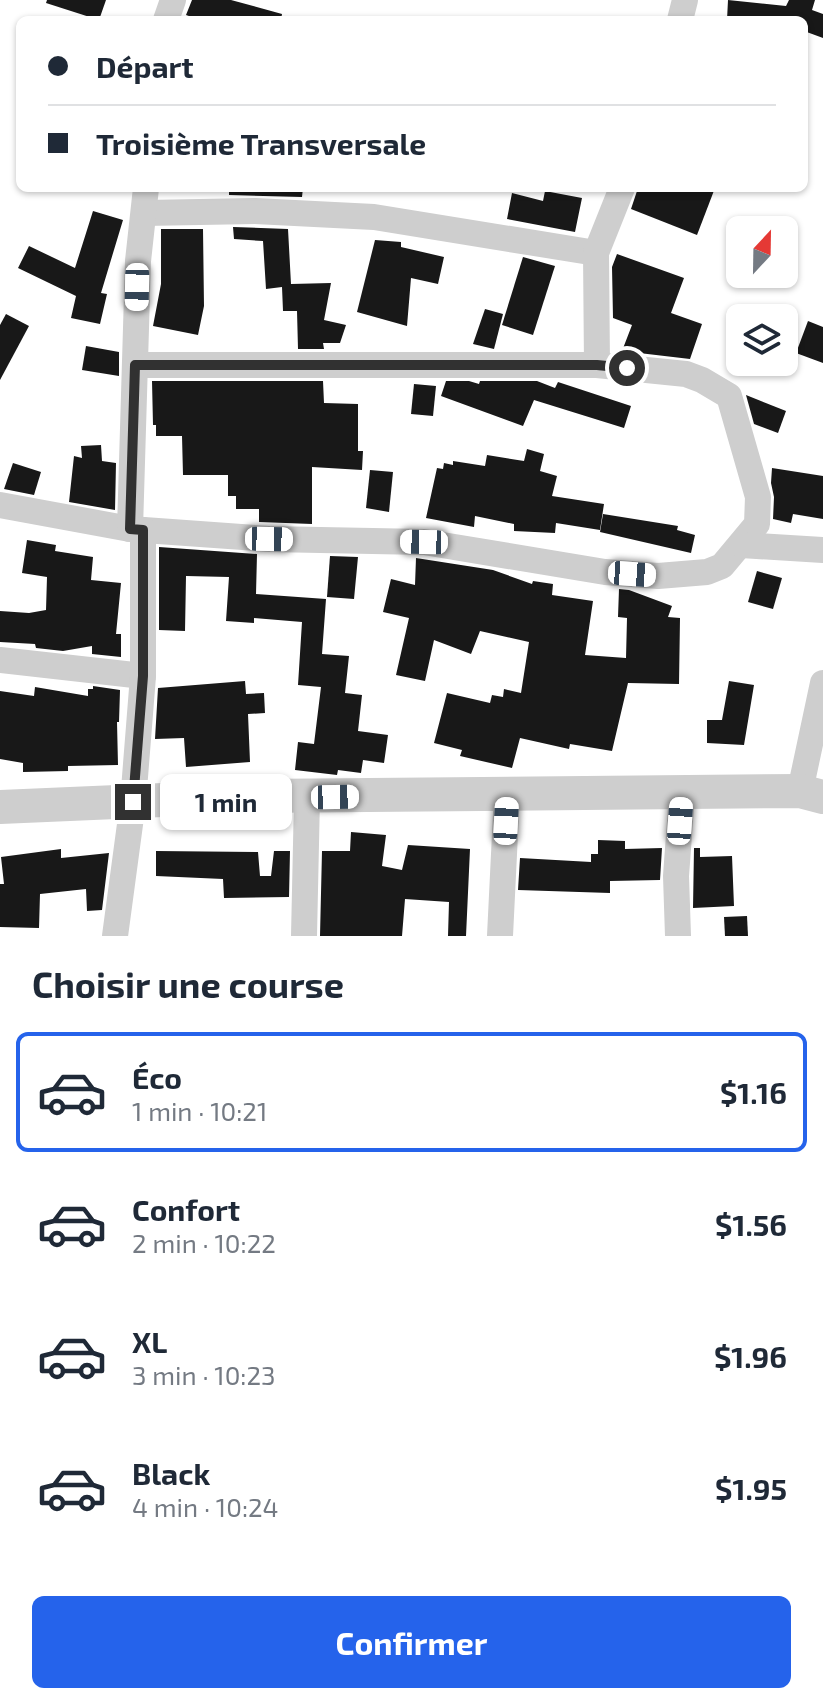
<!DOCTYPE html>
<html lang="fr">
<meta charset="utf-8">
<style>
:root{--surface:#fff;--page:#f6f6f7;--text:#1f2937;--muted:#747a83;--line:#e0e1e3;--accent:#2563eb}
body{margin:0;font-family:"Exo 2",sans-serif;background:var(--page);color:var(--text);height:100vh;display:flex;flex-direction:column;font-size:30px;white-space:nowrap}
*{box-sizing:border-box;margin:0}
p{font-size:26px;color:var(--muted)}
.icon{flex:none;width:44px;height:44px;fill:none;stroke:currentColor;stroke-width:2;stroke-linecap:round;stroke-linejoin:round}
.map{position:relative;height:936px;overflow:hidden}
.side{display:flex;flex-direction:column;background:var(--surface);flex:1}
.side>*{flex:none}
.hud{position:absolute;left:16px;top:16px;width:792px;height:176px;border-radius:12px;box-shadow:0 2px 6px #0004;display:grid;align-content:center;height:176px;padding:0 32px;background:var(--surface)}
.needle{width:52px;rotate:22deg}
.buttons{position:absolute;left:726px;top:216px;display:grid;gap:16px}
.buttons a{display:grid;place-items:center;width:72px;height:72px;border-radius:12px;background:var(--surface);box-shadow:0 2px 6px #0004;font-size:40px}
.end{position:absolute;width:36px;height:36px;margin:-18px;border:10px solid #313131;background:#fff;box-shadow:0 0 0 4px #fff}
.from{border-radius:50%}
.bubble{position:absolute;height:56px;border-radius:12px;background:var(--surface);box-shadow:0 2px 6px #0004;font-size:26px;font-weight:700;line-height:56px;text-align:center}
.car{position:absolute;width:24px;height:48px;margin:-24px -12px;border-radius:10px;box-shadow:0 0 6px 2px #0007;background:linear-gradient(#fff 24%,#345 0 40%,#fff 0 76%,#345 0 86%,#fff 0)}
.hud b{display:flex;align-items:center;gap:28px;height:76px;font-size:30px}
.hud b+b{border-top:2px solid var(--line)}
.hud i{width:20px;height:20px;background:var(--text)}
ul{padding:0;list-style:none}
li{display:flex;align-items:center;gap:24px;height:120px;margin:0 16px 12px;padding:0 16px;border:4px solid transparent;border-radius:12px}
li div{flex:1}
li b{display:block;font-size:30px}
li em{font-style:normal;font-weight:700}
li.selected{border-color:var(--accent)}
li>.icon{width:72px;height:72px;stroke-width:1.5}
h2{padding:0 32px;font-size:36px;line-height:96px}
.primary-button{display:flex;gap:16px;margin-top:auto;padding:16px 32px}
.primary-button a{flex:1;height:92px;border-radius:12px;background:var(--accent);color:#fff;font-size:32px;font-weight:700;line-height:92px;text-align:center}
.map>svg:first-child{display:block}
</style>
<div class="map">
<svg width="823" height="936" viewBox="0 0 823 936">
<rect width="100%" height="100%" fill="#fff"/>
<g fill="#181818">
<polygon points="47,0 106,0 99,20 46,3"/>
<polygon points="192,0 231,0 282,14 281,20 200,20 186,15"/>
<polygon points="728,0 786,6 789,0 815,0 812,10 823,14 823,38 804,31 804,20 727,20"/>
<polygon points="229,188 303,188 302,197 229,195"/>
<polygon points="638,188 715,188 697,235 631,209"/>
<polygon points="545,191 582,198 575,232 507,219 512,193 543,201"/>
<polygon points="93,211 123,220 101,293 107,294 100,324 71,318 76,296 18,268 29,246 75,268"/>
<polygon points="233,227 288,229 291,284 331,283 324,320 346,325 340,343 323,343 324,349 298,349 297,311 283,311 282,287 266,289 263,241 234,239"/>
<polygon points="161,229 203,229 204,306 198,335 153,326 161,284"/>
<polygon points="375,240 401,242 401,247 444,257 438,284 411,278 407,326 357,312"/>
<polygon points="617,254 684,278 671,313 702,324 690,359 622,351 632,325 613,318 612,267"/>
<polygon points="523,257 555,266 533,335 502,325"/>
<polygon points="485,309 503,314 494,349 473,344"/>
<polygon points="6,314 29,326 0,380 0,325"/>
<polygon points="808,321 823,327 823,363 796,353"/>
<polygon points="86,346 119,352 119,376 82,370"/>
<polygon points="152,381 323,381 324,403 358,404 358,451 363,451 362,470 312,467 312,524 259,522 259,509 236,509 236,496 228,496 228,475 183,475 182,436 156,436 156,425 153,425"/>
<polygon points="446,381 469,381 479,384 480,381 537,381 555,388 558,382 631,406 624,428 534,400 523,426 441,396"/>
<polygon points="414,384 436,386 433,416 411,414"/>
<polygon points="746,395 786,411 778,433 754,424"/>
<polygon points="101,445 102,461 116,463 115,510 69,502 74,456 82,458 81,446"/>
<polygon points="527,449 544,454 540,471 557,476 552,496 604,504 600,530 556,523 555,533 514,531 514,524 475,516 474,527 426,518 437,468 443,469 444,463 453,465 453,461 485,466 487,455 524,461"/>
<polygon points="13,463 41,472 34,495 4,489"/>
<polygon points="772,468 823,476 823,519 793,514 791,523 773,519 774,497 771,483"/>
<polygon points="370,470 393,472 389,512 366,508"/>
<polygon points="603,514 678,526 677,530 695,535 691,553 600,532"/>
<polygon points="27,540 56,545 55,551 93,557 91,580 121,583 116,634 121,634 121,657 92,654 92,646 63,651 36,648 35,644 0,642 0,611 29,613 46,610 47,577 22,573"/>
<polygon points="159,547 257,554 256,594 326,599 322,654 349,656 345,693 362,695 358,731 388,735 384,763 363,760 361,773 338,770 337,775 295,770 298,742 314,744 321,687 298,685 302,622 254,618 254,623 226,621 229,577 186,576 185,631 159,630"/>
<polygon points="330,556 358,557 354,599 327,597"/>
<polygon points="416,558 493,570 532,584 533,581 553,584 552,595 593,601 585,655 626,658 627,618 618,617 619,589 629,590 672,606 668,617 680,618 679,684 628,683 612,751 570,744 569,749 520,738 512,768 460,756 462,750 434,743 447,693 490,703 492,695 503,697 504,689 521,693 529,642 480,631 471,654 434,640 425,681 396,675 409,618 383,612 391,579 415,585"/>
<polygon points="757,571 782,578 773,609 748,602"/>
<polygon points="245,681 246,694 264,693 265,713 248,714 250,762 186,767 184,738 155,739 158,688"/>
<polygon points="729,681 754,685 744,745 707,743 707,720 722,720"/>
<polygon points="93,686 120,690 119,722 117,722 118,765 68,766 68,771 23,772 23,763 0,759 0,691 34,696 35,687 88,696 88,689 93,689"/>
<polygon points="351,832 386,835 382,866 402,870 408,845 470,849 466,936 448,936 449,902 405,899 402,936 320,936 322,851 350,851"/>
<polygon points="598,840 625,841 625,849 662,848 660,880 610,881 610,893 518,890 520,858 591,862 591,854 598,854"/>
<polygon points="694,848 700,848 700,857 732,856 734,906 693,908"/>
<polygon points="61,849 61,858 109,853 102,910 87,911 86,889 40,894 39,928 0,927 0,884 4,884 1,857"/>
<polygon points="156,851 258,852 260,876 271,876 274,851 290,851 289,897 224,898 223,879 156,876"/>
<polygon points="747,916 748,936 725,936 724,917"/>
</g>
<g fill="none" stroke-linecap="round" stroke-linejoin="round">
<g stroke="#cecece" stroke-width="26">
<polyline points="166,20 173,0"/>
<polyline points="680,20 685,0"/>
<polyline points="144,213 255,211 374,217 596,253"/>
<polyline points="597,365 596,253 622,188"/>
<polyline points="0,505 130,529 269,539 424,542 605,572 658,576 707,572 722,566 757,524 758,497 729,396 702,380 686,374 597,365 135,365"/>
<polyline points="130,529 138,261 146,188"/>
<polyline points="741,545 823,550"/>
<polyline points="0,660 143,676"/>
<polyline points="800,791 823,683"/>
<polyline points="115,936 133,802 143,676 143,530"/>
<polyline points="304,936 307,798"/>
<polyline points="500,936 507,793"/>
<polyline points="678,936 676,876 682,794"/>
</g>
<polyline stroke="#cecece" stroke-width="34" points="0,807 256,796 800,791 823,797"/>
</g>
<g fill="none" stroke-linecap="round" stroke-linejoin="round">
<polyline stroke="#313131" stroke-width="10" points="133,802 143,676 143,530 130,529 135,365 597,365 627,368"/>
</g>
</svg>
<div class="buttons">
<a><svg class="needle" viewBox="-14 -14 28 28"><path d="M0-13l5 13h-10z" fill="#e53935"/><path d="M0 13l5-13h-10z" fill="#747a83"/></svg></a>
<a><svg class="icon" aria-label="layers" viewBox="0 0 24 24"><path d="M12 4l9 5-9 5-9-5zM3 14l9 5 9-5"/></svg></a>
</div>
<i class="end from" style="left:627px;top:368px"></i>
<i class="end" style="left:133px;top:802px"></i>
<div class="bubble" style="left:160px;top:774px;width:132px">1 min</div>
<i class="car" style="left:137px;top:287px;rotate:181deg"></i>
<i class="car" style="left:269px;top:539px;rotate:91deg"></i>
<i class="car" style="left:424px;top:542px;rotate:271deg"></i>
<i class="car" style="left:632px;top:574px;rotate:94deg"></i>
<i class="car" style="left:335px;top:797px;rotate:89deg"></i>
<i class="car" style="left:506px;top:821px;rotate:3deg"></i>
<i class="car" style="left:680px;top:821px;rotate:4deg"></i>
<div class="hud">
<b><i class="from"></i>Départ</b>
<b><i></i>Troisième Transversale</b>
</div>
</div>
<section class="side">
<h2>Choisir une course</h2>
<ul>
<li class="selected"><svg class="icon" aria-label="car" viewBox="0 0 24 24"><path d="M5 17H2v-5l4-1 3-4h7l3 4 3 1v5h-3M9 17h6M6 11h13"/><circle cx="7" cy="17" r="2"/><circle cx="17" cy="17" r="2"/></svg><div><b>Éco</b><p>1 min · 10:21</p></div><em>$1.16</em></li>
<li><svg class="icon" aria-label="car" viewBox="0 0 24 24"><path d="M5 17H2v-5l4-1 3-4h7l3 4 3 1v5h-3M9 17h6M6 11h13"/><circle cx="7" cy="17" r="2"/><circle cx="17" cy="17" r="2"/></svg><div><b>Confort</b><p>2 min · 10:22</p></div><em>$1.56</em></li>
<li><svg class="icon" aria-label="car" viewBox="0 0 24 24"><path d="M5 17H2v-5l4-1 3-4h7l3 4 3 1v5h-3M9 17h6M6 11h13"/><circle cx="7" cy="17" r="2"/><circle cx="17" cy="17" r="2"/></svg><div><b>XL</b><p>3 min · 10:23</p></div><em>$1.96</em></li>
<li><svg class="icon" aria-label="car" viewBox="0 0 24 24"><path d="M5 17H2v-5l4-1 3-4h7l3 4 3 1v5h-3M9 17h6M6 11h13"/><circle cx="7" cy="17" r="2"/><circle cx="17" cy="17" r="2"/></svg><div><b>Black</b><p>4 min · 10:24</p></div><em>$1.95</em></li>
</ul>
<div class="primary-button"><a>Confirmer</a></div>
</section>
